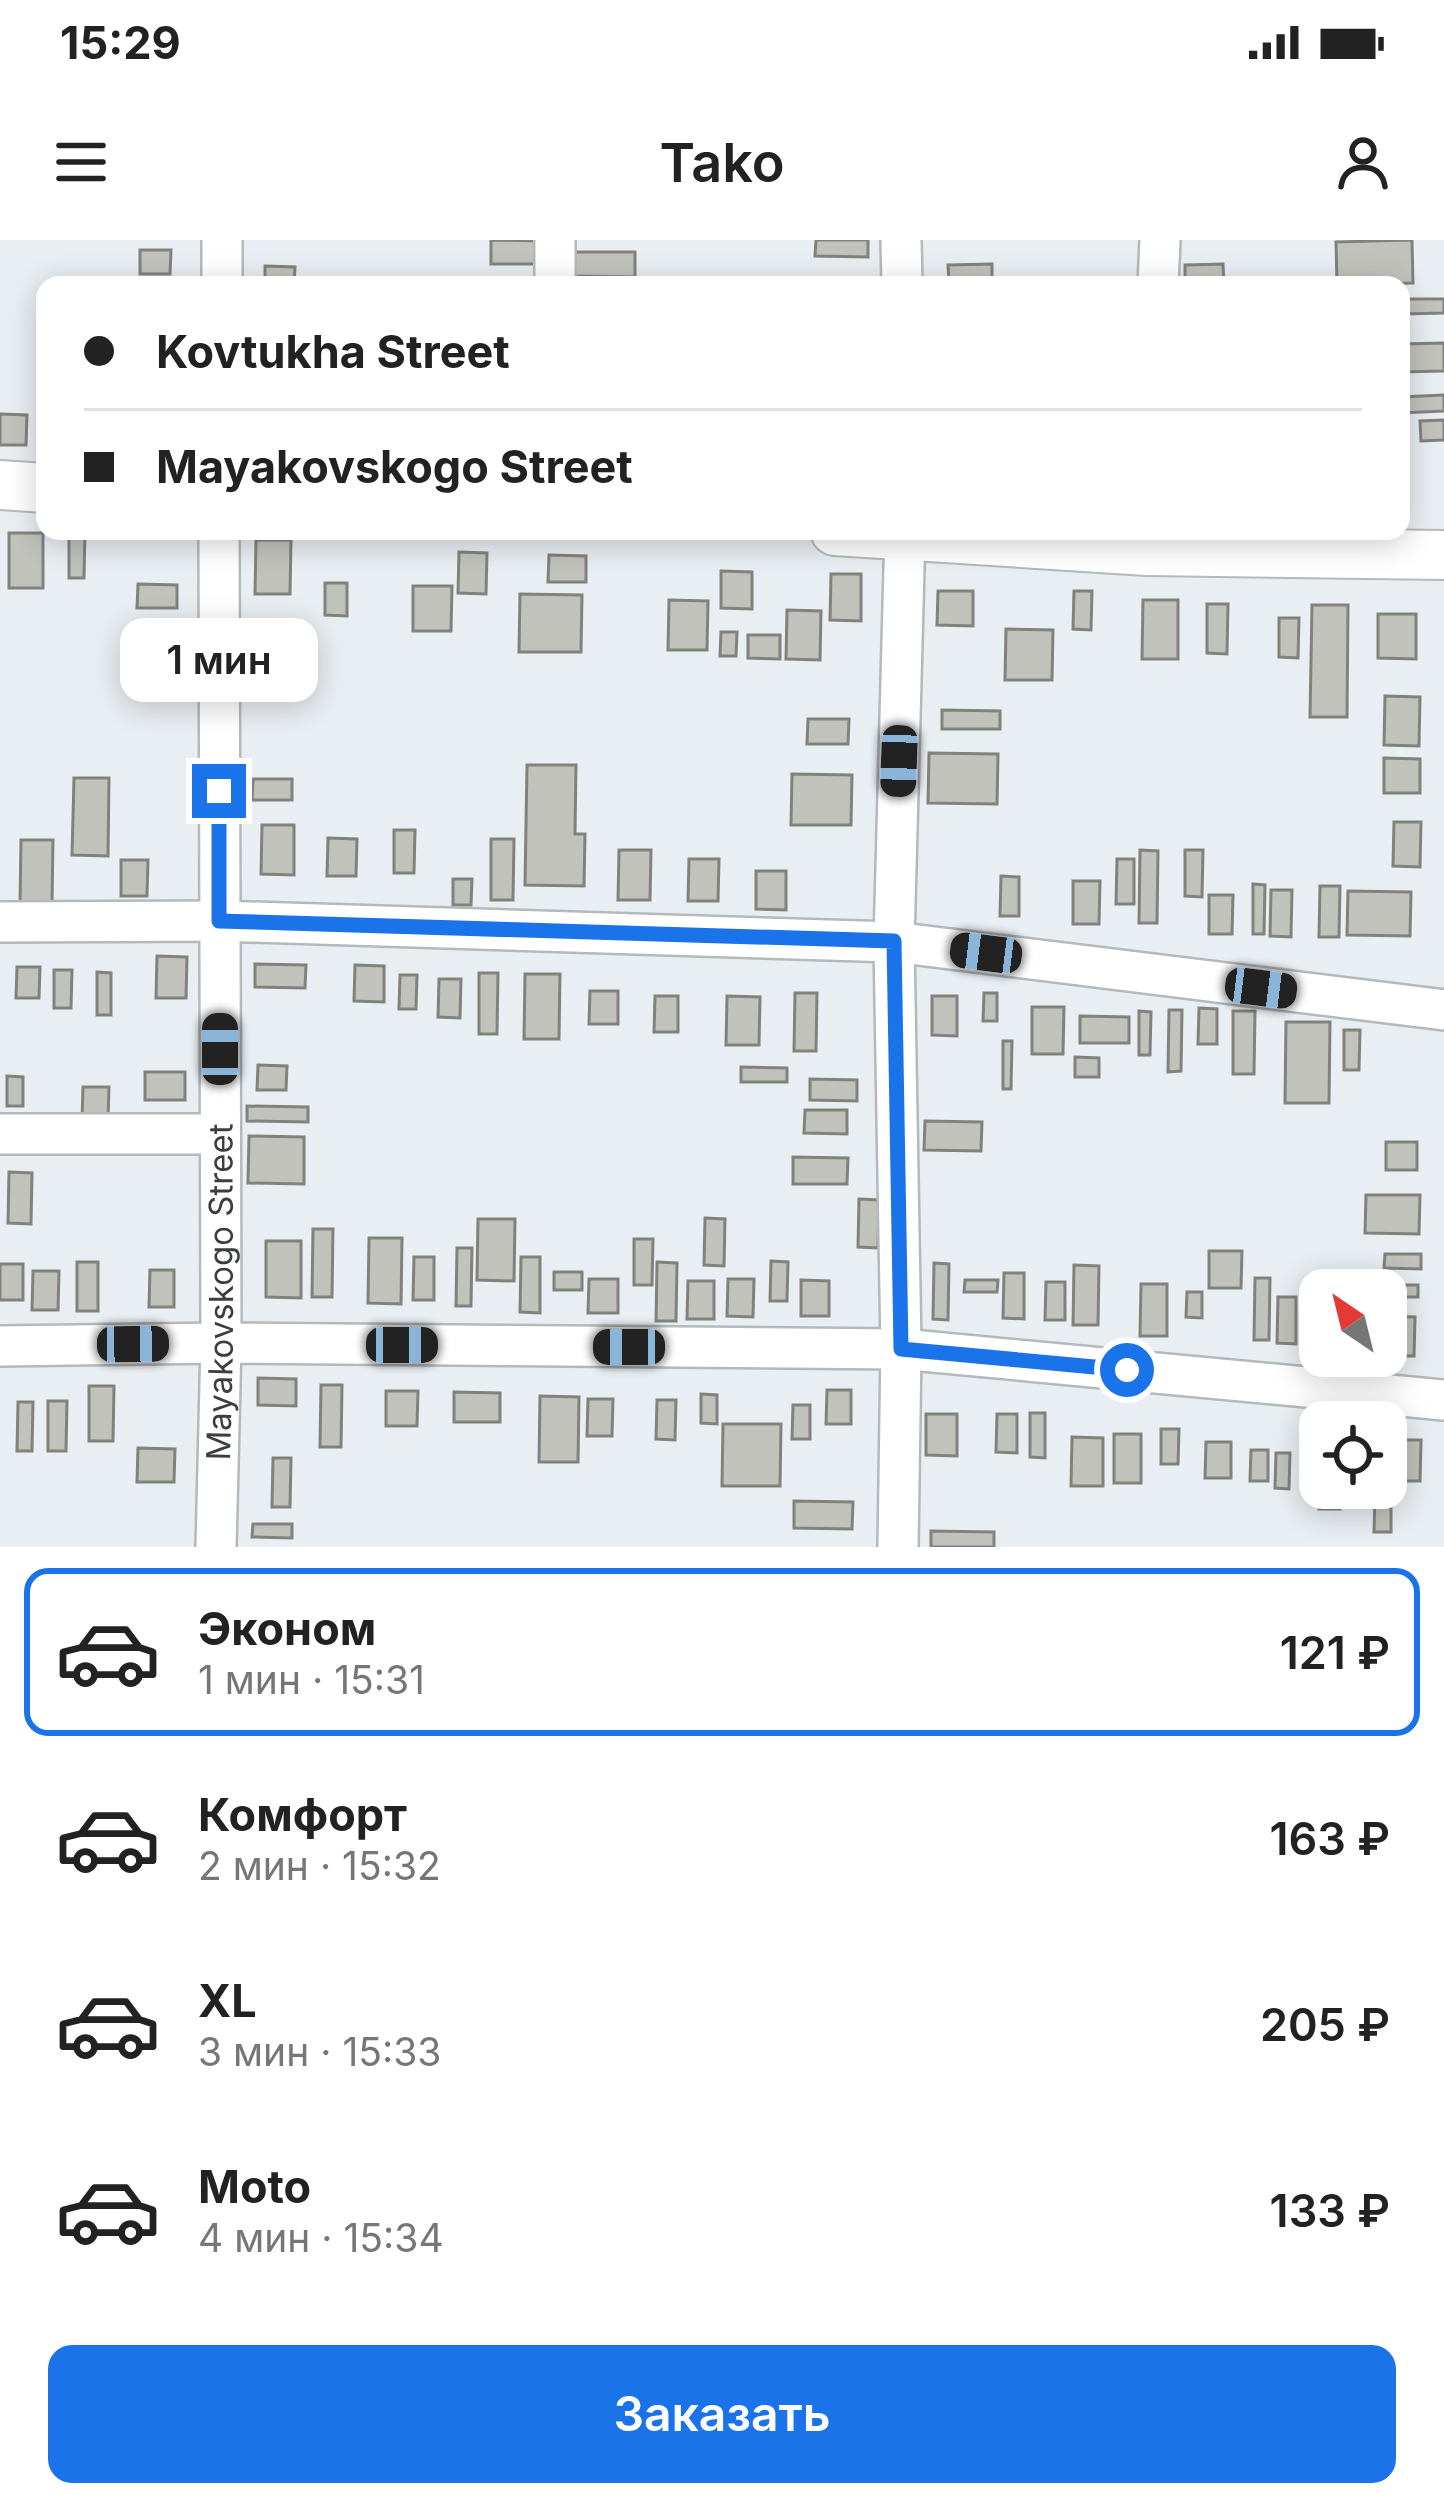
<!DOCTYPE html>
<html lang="ru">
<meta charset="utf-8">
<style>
:root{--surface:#fff;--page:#f2f2f2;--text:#222;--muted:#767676;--line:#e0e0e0;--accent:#1a73e8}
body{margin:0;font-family:Inter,sans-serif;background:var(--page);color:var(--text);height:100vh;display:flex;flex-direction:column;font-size:45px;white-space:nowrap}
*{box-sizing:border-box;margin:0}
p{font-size:39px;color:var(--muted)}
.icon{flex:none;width:66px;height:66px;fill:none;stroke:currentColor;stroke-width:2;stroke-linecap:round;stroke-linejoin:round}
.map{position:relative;height:1307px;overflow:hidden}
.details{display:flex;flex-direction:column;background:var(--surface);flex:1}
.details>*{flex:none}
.hud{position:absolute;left:36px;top:36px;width:1374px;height:264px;border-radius:24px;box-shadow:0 6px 30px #0003;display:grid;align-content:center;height:264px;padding:0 48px;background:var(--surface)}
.needle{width:78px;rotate:325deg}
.buttons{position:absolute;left:1299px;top:1029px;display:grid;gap:24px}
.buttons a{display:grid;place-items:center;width:108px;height:108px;border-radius:24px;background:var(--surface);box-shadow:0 6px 30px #0003;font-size:60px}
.end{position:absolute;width:54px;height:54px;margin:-27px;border:15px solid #1a73e8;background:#fff;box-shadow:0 0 0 6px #fff}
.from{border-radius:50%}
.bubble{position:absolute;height:84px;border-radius:24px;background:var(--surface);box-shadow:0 6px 30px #0003;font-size:39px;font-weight:600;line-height:84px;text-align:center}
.car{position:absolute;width:36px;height:72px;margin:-36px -18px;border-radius:15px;box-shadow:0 0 9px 3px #0007;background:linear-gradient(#222 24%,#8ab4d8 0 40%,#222 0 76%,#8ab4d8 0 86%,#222 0)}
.hud b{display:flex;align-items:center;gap:42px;height:114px;font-size:45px}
.hud b+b{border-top:3px solid var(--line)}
.hud i{width:30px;height:30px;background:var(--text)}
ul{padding:21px 0 0;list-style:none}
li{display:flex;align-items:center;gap:36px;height:168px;margin:0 24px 18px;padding:0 24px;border:6px solid transparent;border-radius:24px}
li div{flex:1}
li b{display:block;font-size:45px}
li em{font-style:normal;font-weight:600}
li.active{border-color:var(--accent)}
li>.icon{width:108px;height:108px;stroke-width:1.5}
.button{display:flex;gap:24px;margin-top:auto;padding:24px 48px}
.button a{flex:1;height:138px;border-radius:24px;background:var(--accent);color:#fff;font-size:48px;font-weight:600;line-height:138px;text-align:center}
.status{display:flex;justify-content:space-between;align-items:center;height:84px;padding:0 60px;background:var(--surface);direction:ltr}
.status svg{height:33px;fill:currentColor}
header{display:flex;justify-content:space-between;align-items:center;height:156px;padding:0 48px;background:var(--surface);font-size:54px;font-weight:600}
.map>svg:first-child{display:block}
</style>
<div class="status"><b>15:29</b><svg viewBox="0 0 49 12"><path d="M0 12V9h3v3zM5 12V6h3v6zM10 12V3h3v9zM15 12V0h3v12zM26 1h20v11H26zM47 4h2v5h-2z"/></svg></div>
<header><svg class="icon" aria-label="menu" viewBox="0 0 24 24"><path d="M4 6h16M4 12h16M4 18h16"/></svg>Tako<svg class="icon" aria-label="person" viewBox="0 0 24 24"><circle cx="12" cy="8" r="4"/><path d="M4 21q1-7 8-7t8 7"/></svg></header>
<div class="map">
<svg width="1444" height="1307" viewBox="0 0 1444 1307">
<rect width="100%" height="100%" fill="#e9eef2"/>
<g fill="#c2c2bd" stroke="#82827d" stroke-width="3">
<polygon points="491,0 542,1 542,24 491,24"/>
<polygon points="816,0 868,0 868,17 815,16"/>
<polygon points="1412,0 1413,43 1337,45 1336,2"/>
<polygon points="140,10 171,10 170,34 140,34"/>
<polygon points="573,12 635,12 635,37 573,36"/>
<polygon points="992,24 992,40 949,41 948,25"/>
<polygon points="1223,24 1224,45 1185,45 1185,25"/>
<polygon points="265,26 295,27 294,45 265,45"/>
<polygon points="1401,59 1444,59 1444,73 1401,74"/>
<polygon points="1444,103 1444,131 1401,132 1401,104"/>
<polygon points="1444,155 1444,171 1401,173 1401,157"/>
<polygon points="0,174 27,175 26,205 0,205"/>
<polygon points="1444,180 1444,200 1421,201 1420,181"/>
<polygon points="69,291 85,291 84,338 69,338"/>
<rect x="9" y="293" width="34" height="55"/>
<polygon points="256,300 291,300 290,354 255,354"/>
<polygon points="459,312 487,313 486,354 458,353"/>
<polygon points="549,315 586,316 586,342 548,342"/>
<polygon points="721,331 752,332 752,369 721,368"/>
<polygon points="831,334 861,334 861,381 830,380"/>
<polygon points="325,343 347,343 347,376 325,375"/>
<polygon points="138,344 177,345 177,368 137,368"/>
<polygon points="413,346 452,346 451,391 413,391"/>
<polygon points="938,351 973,351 973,386 937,385"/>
<polygon points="1074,351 1092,351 1091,390 1073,389"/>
<polygon points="520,354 582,355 581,412 519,412"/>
<polygon points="669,360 708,361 707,410 668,410"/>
<polygon points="1143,360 1178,360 1178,419 1142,419"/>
<polygon points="1207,364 1228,364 1227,414 1207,413"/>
<polygon points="1312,365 1348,365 1347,477 1310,477"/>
<polygon points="787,370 821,371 820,420 786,419"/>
<polygon points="1378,374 1416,374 1416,419 1378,418"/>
<polygon points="1279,378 1299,378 1298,418 1279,417"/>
<polygon points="1006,389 1053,390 1052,440 1005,440"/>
<polygon points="721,392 737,392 736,416 720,416"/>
<polygon points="129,395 171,395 171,445 128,445"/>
<polygon points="748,395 780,395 780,419 748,418"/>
<polygon points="1385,456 1420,457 1419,506 1384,505"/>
<polygon points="942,470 1000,471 1000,489 942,489"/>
<polygon points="808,479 849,479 848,504 807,504"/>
<polygon points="929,513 998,514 997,564 928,563"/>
<polygon points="1384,518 1420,519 1420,553 1384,553"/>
<polygon points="527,525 576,525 575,594 585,594 584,646 525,645"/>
<polygon points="792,534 852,535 851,585 791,585"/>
<polygon points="74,538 109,538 108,616 72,615"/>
<polygon points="253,539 292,539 292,560 252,560"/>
<polygon points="1394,582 1421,582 1420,627 1393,626"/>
<polygon points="262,585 294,585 294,635 261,634"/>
<polygon points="394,590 415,590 414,633 394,633"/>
<polygon points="328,598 357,599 356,636 327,636"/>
<polygon points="491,599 514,599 513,660 491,660"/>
<polygon points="21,600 53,600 52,664 20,664"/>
<polygon points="619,610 651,610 650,660 618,660"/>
<polygon points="1140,610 1158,611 1157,683 1139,683"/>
<polygon points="1185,610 1203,610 1202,657 1185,656"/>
<polygon points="689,619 719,619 718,661 688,661"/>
<polygon points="1117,619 1134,619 1134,664 1116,664"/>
<polygon points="121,620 148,620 147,656 121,656"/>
<polygon points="756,631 786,631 786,670 756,669"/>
<polygon points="1001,636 1019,637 1019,676 1000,676"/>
<polygon points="453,639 472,639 471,665 453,665"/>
<polygon points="1073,641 1100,641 1099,684 1073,684"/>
<polygon points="1253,644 1265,645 1264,694 1253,694"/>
<polygon points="1320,646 1340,646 1339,697 1319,697"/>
<polygon points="1271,650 1292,650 1291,697 1270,696"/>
<polygon points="1348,651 1411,652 1410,696 1347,695"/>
<polygon points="1209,655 1233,655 1232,694 1209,694"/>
<polygon points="157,716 187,717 186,758 156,758"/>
<polygon points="255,724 306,725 305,748 255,747"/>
<polygon points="355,725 384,726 384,762 354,761"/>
<polygon points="17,727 40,727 39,758 16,758"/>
<polygon points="54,730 72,730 71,768 54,768"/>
<polygon points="97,732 111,733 111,775 97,775"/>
<polygon points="479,733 498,733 497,794 479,794"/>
<polygon points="525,734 560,734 559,799 524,799"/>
<polygon points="400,735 417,735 416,769 399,769"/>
<polygon points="439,739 461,739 460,778 438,777"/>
<polygon points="590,751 618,751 618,784 589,784"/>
<polygon points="795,753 817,753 816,811 794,811"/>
<polygon points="984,753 997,753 997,781 983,781"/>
<polygon points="655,756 678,756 678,792 654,792"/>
<polygon points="727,756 760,757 759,805 726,805"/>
<polygon points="932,756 957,756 957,796 932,795"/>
<polygon points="1032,767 1064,767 1063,814 1032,814"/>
<polygon points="1199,768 1217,769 1217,804 1198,804"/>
<polygon points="1169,770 1182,770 1181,831 1168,832"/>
<polygon points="1139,771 1151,772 1150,815 1139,815"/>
<polygon points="1233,771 1255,771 1254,834 1233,834"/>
<polygon points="1080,776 1129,777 1129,803 1080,803"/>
<polygon points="1286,782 1330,782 1329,863 1285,863"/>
<polygon points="1344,790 1360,790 1359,830 1344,830"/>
<polygon points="1003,801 1012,801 1011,849 1003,849"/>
<polygon points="1075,817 1099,818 1099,837 1075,837"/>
<polygon points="258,825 287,826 286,850 257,850"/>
<polygon points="741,827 787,828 787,842 741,842"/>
<rect x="145" y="832" width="40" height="28"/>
<polygon points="7,836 23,837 23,866 7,866"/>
<polygon points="810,839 857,840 857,861 810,860"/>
<polygon points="83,847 109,847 108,880 82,880"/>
<polygon points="247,866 308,867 308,882 247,881"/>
<polygon points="805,870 847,870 847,894 804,893"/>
<polygon points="925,881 982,882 981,911 924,910"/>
<polygon points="249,896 304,897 304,944 248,943"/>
<rect x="1386" y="902" width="31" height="28"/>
<polygon points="793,917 848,918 847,944 793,944"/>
<polygon points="9,932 32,933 31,984 8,983"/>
<polygon points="1366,955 1420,955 1419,994 1365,993"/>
<polygon points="859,959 879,960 878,1008 858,1007"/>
<polygon points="705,978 725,979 724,1026 704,1025"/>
<polygon points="478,979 515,979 514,1041 477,1040"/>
<polygon points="313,989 333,989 332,1057 312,1057"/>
<polygon points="369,998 402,998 401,1064 368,1063"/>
<polygon points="634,999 653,999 652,1045 634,1045"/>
<polygon points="266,1001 301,1001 301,1058 266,1057"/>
<polygon points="457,1008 472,1008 471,1066 456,1066"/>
<polygon points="1209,1011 1242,1011 1241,1048 1209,1048"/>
<polygon points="1385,1014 1421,1014 1421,1029 1384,1028"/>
<polygon points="414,1017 434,1017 434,1060 413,1060"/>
<polygon points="521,1017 540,1017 540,1073 520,1072"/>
<polygon points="771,1021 788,1022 787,1061 770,1061"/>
<rect x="77" y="1022" width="21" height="49"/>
<polygon points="657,1022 677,1023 676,1081 656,1081"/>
<polygon points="934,1023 949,1024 948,1080 933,1079"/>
<rect x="0" y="1024" width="23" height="36"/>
<polygon points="1074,1025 1099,1026 1098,1085 1073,1085"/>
<polygon points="150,1030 174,1030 174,1067 149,1067"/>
<polygon points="33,1031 59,1031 58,1070 32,1070"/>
<rect x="554" y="1032" width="28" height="18"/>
<polygon points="1004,1033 1024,1033 1024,1079 1003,1078"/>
<polygon points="1255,1038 1270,1038 1269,1100 1254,1100"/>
<polygon points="589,1039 618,1039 618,1073 588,1073"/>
<polygon points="728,1039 754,1039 753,1077 727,1076"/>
<polygon points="801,1040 829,1041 829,1076 801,1076"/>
<polygon points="965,1040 998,1040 997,1052 964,1052"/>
<polygon points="688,1041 714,1041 714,1079 687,1079"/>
<polygon points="1046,1042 1065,1042 1065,1080 1045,1080"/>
<polygon points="1141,1044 1167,1044 1167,1096 1140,1096"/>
<polygon points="1384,1045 1418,1045 1418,1057 1386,1057"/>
<polygon points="1187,1052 1202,1052 1202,1078 1186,1077"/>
<polygon points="1278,1057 1296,1057 1296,1104 1277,1103"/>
<polygon points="1386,1076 1415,1077 1414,1116 1386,1116"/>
<polygon points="258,1138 296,1139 296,1166 258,1165"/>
<polygon points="321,1145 342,1145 341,1207 320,1207"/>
<polygon points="89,1146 114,1146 113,1201 89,1201"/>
<polygon points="827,1150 851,1150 851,1184 826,1184"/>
<polygon points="386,1151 418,1151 417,1186 386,1186"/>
<polygon points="454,1152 500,1153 500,1182 454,1182"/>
<polygon points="701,1154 717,1155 717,1184 701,1183"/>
<polygon points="540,1156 579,1157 578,1222 539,1222"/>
<polygon points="588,1159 613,1159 612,1196 587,1196"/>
<polygon points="657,1160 676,1160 675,1200 656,1199"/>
<polygon points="48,1161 67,1161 66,1211 48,1211"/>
<polygon points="18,1162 33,1162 32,1211 17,1211"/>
<polygon points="793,1165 810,1165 810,1199 792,1199"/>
<polygon points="1030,1173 1045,1173 1045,1218 1030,1217"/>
<polygon points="926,1174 957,1174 957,1216 926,1215"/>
<polygon points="997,1174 1017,1174 1017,1213 996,1212"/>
<polygon points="723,1184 781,1184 780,1246 722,1246"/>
<polygon points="1161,1189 1179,1189 1178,1224 1161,1224"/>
<rect x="1114" y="1194" width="27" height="49"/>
<polygon points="1072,1197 1103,1198 1103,1246 1071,1246"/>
<polygon points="1386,1200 1421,1200 1420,1241 1386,1241"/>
<polygon points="1206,1202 1231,1202 1231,1238 1205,1238"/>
<polygon points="138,1208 175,1209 174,1242 137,1242"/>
<polygon points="1251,1210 1268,1210 1268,1241 1250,1241"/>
<polygon points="1276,1213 1290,1213 1289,1249 1275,1248"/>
<polygon points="1320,1214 1320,1248 1340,1248 1340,1269 1319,1269"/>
<polygon points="273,1218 291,1218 290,1267 272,1267"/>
<polygon points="1375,1255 1391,1255 1391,1292 1374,1292"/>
<polygon points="794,1261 853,1262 852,1289 794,1288"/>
<polygon points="253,1284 292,1284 292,1298 252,1297"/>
<polygon points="931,1291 994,1292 994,1307 931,1307"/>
</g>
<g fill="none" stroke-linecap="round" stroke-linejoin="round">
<defs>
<g id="minor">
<polyline points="555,0 555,45"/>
<polyline points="901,0 902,45"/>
<polyline points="222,45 222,0"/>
<polyline points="1158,45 1160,0"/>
<polyline points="0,682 219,681 894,702 1444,770"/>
<polyline points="0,894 220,894"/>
<polyline points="0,1106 221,1103 901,1109 1444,1160"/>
<path id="s1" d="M216,1307l5,-204 -2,-812"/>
<polyline points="898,1307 901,1109 894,702 905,291"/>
</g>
<g id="major">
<polyline points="0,245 45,248"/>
<polyline points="835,291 1147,311 1444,315"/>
</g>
</defs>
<use href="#minor" stroke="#b4b9bc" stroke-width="44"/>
<use href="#major" stroke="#b4b9bc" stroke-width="52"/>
<use href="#minor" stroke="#fff" stroke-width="39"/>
<use href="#major" stroke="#fff" stroke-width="48"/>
</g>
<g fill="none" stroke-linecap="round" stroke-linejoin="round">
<polyline stroke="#1a73e8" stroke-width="15" points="219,551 219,681 894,701 901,1109 1127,1130"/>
</g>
<g text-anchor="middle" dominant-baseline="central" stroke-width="12" stroke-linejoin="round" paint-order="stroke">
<g font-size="33" fill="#3b3d3f" stroke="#fff">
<text stroke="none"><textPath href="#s1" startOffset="255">Mayakovskogo Street</textPath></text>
</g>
</g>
</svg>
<div class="buttons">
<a><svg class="needle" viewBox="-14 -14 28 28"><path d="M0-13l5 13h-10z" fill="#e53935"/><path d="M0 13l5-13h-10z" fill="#767676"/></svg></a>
<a><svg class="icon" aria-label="locate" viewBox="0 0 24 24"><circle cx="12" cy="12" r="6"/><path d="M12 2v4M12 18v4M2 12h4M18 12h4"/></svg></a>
</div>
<i class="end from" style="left:1127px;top:1130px"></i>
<i class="end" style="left:219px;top:551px"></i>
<div class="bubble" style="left:120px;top:378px;width:198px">1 мин</div>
<i class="car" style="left:899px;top:521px;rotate:182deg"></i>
<i class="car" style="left:986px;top:713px;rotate:277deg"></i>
<i class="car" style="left:1261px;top:748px;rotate:97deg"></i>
<i class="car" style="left:220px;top:809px;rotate:0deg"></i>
<i class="car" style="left:133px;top:1104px;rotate:89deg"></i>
<i class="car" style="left:402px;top:1105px;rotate:90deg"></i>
<i class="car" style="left:629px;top:1107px;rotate:270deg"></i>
<div class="hud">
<b><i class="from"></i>Kovtukha Street</b>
<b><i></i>Mayakovskogo Street</b>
</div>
</div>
<section class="details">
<ul>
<li class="active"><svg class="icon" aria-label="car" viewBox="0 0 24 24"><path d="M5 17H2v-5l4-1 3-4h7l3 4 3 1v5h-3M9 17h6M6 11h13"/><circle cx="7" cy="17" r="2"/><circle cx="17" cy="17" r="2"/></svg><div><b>Эконом</b><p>1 мин · 15:31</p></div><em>121 ₽</em></li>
<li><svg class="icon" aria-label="car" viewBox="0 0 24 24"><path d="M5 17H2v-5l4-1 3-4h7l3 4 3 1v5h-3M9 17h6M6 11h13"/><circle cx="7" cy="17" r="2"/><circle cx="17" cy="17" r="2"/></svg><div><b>Комфорт</b><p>2 мин · 15:32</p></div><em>163 ₽</em></li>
<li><svg class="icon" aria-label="car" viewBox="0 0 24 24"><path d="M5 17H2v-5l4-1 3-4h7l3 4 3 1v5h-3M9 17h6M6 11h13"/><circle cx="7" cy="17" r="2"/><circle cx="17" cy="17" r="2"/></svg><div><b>XL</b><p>3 мин · 15:33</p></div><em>205 ₽</em></li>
<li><svg class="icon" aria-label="car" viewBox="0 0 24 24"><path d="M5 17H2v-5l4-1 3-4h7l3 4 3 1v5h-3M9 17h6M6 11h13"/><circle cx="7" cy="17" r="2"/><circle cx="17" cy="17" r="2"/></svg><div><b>Moto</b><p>4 мин · 15:34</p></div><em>133 ₽</em></li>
</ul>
<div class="button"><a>Заказать</a></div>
</section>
